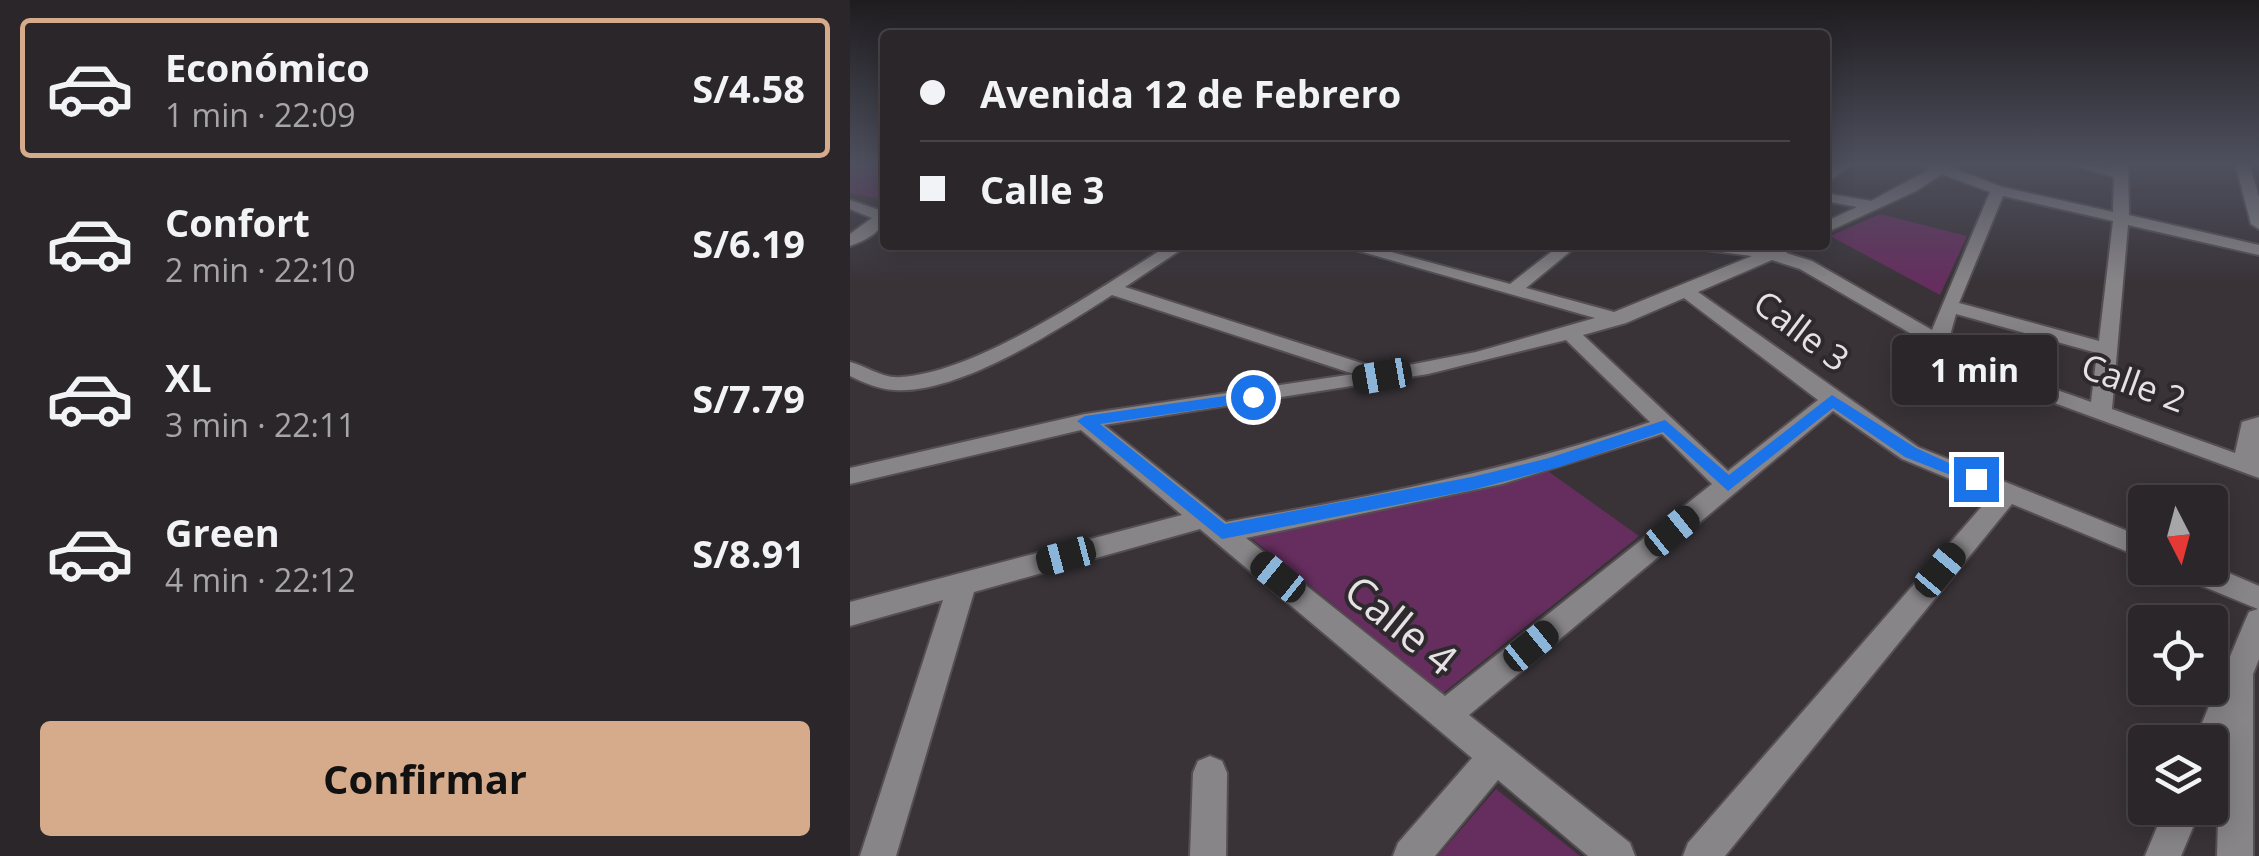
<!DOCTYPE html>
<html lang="es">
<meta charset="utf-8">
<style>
:root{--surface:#2b262a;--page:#373236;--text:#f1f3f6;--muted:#a6a5a8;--line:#474347;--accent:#d6ab8b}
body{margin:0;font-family:"Open Sans",sans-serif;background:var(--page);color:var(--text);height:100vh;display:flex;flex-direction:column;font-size:38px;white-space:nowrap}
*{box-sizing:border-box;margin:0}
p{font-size:32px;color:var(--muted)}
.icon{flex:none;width:55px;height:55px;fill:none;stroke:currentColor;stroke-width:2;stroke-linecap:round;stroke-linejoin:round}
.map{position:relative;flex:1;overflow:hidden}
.drawer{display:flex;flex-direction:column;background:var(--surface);width:850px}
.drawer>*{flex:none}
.top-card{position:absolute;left:30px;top:30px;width:950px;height:220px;border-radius:10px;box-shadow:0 5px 25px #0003,0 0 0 2px var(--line);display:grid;align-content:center;height:220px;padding:0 40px;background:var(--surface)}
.needle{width:65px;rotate:174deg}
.tools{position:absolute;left:1278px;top:485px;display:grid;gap:20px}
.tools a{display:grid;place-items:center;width:100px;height:100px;border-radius:10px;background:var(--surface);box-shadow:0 5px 25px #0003,0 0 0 2px var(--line);font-size:50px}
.end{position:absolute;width:45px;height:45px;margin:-22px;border:12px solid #1a73e8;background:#fff;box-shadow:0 0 0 5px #fff}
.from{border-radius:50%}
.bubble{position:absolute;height:70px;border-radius:10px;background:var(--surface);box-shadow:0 5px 25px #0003,0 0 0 2px var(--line);font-size:32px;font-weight:700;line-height:70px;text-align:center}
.car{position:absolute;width:30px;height:60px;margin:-30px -15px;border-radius:12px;box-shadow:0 0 8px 2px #0007;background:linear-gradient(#222 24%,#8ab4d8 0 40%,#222 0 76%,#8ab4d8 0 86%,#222 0)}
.top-card b{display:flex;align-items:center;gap:35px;height:95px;font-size:38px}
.top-card b+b{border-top:2px solid var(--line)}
.top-card i{width:25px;height:25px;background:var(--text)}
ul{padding:18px 0 0;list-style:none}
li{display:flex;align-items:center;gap:30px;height:140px;margin:0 20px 15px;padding:0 20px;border:5px solid transparent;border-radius:10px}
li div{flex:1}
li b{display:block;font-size:38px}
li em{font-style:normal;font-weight:700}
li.selected{border-color:var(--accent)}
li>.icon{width:90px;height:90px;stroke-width:1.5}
.primary-button{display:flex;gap:20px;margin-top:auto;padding:20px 40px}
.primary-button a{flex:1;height:115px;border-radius:10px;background:var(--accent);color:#111;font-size:40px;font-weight:700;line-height:115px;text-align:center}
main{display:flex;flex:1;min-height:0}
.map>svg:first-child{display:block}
</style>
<main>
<section class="drawer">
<ul>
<li class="selected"><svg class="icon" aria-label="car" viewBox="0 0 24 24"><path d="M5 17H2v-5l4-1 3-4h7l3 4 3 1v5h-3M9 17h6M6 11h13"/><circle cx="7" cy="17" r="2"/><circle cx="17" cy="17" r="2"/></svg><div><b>Económico</b><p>1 min · 22:09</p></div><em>S/4.58</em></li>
<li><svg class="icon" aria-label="car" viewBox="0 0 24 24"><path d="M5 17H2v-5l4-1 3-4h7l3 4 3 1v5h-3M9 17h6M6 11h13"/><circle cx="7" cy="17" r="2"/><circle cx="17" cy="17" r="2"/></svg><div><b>Confort</b><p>2 min · 22:10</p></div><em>S/6.19</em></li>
<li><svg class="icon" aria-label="car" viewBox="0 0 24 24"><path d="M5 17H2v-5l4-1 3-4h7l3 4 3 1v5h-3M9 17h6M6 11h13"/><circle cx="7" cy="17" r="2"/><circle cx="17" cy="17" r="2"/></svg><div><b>XL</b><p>3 min · 22:11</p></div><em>S/7.79</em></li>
<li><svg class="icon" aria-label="car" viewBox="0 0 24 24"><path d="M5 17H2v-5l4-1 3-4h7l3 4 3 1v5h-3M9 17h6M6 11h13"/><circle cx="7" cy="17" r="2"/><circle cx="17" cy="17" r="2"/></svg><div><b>Green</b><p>4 min · 22:12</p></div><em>S/8.91</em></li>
</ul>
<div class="primary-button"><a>Confirmar</a></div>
</section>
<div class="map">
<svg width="1409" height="856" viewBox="0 0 1409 856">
<rect width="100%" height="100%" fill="#393338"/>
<g fill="#652e5e">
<polygon points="9,163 35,163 35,200 0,193 0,166"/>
<polygon points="1030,214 1117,236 1090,295 980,236"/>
<polygon points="695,469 789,536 593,693 396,534"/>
<polygon points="646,789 730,856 588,856"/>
</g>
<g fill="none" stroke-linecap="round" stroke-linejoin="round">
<defs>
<g id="minor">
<polygon points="989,163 1004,163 975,184 975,173"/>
<path d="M1070,163h31l-1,4 52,20 111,25 1,-35 -49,-14 49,5v-5h14l1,52 130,30v10l-131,-30 -16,184 123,44 7,-31 17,-5v61l-270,-99 -189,-110 -28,-9 -74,32 220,155 227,91v21l-133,-55 -287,352h-42l5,-13 303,-347 -89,-37 -69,-48 -364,304 161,128 5,13h-47l-90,-76 -63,76h-42l5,-13 74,-85 -272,-229 -226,63 -78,264h-36l83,-256 -93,26v-24l332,-87 -101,-85 -231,54v-16l235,-54 269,-40 -242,-79c-53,34 -154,100 -218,95 -15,-1 -30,-7 -44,-14v-14c17,4 32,17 51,15 79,-5 200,-90 268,-132h19l-63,42 258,83 93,-18 119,-34 -257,-73h27l145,39 50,-39h18l-52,43 88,24 138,-56 -46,-6 -8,-5 71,4 29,-4 -12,8 26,8 120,69 58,-138 -48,-18 -26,17 -91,42v-11l32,-15 -32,-6v-8l46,8 59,-32zM1153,196l110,25 -14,120 -140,-38zM834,298l134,102 -90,71 -145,-136 43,-12zM1106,314l141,39 -6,49 -88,-31 -54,-32zM716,340l84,82c-138,48 -281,75 -424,100l-122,-97 324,-51zM812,434l50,50 -267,212 -199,-158 256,-54z"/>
<polygon points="1385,163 1399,163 1409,197 1409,229 1401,224"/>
<path d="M0,200l35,12c0,19 -18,28 -35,34v-12l22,-16 -22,-9z"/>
<polygon points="1360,565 1409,586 1409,659 1403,674 1403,856 1367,856 1370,757 1360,761 1360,742 1344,742 1395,621 1399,612 1408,609 1328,576 1324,568"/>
<polygon points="360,756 372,761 377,773 376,856 340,856 343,773 348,761"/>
<polygon points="1315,808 1351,808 1331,856 1295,856"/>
</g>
</defs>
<use href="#minor" stroke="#554f54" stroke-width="4"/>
<use href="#minor" fill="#888588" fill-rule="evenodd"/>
</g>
<linearGradient id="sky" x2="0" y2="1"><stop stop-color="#1f1c1f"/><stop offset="0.58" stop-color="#4e505e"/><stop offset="1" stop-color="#4e505e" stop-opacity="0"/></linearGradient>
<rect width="1409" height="283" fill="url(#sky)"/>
<polygon fill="#1a73e8" points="403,392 411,397 408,401 250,424 375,524 622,477 699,458 815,420 879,475 982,395 1066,448 1134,479 1126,485 1055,457 983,408 878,491 813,432 709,467 622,490 372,539 227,421 235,416"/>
<g text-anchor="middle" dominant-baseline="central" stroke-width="8" stroke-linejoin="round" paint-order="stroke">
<g font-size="35" fill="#e5e1e4" stroke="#2e292d">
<text transform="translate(952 330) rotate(37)">Calle 3</text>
<text transform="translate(1284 382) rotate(20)">Calle 2</text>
</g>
<g font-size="42" fill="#e5e1e4" stroke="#2e292d">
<text transform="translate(552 624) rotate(39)">Calle 4</text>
</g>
</g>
</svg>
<div class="tools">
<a><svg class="needle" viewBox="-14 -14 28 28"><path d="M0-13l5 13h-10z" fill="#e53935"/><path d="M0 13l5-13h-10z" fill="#a6a5a8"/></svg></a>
<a><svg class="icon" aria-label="locate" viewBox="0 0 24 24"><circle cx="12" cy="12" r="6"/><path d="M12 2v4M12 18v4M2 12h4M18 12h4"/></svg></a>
<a><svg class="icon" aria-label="layers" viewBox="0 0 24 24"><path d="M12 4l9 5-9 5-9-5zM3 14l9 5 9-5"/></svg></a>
</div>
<i class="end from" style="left:403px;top:397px"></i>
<i class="end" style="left:1126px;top:479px"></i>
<div class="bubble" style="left:1042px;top:335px;width:165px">1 min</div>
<i class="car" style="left:532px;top:376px;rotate:260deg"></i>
<i class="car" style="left:822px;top:531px;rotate:51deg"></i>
<i class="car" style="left:216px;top:556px;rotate:255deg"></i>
<i class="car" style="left:1090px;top:570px;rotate:40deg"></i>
<i class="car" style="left:428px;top:577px;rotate:309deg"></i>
<i class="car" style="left:681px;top:646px;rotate:51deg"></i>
<div class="top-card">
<b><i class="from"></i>Avenida 12 de Febrero</b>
<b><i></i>Calle 3</b>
</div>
</div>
</main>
